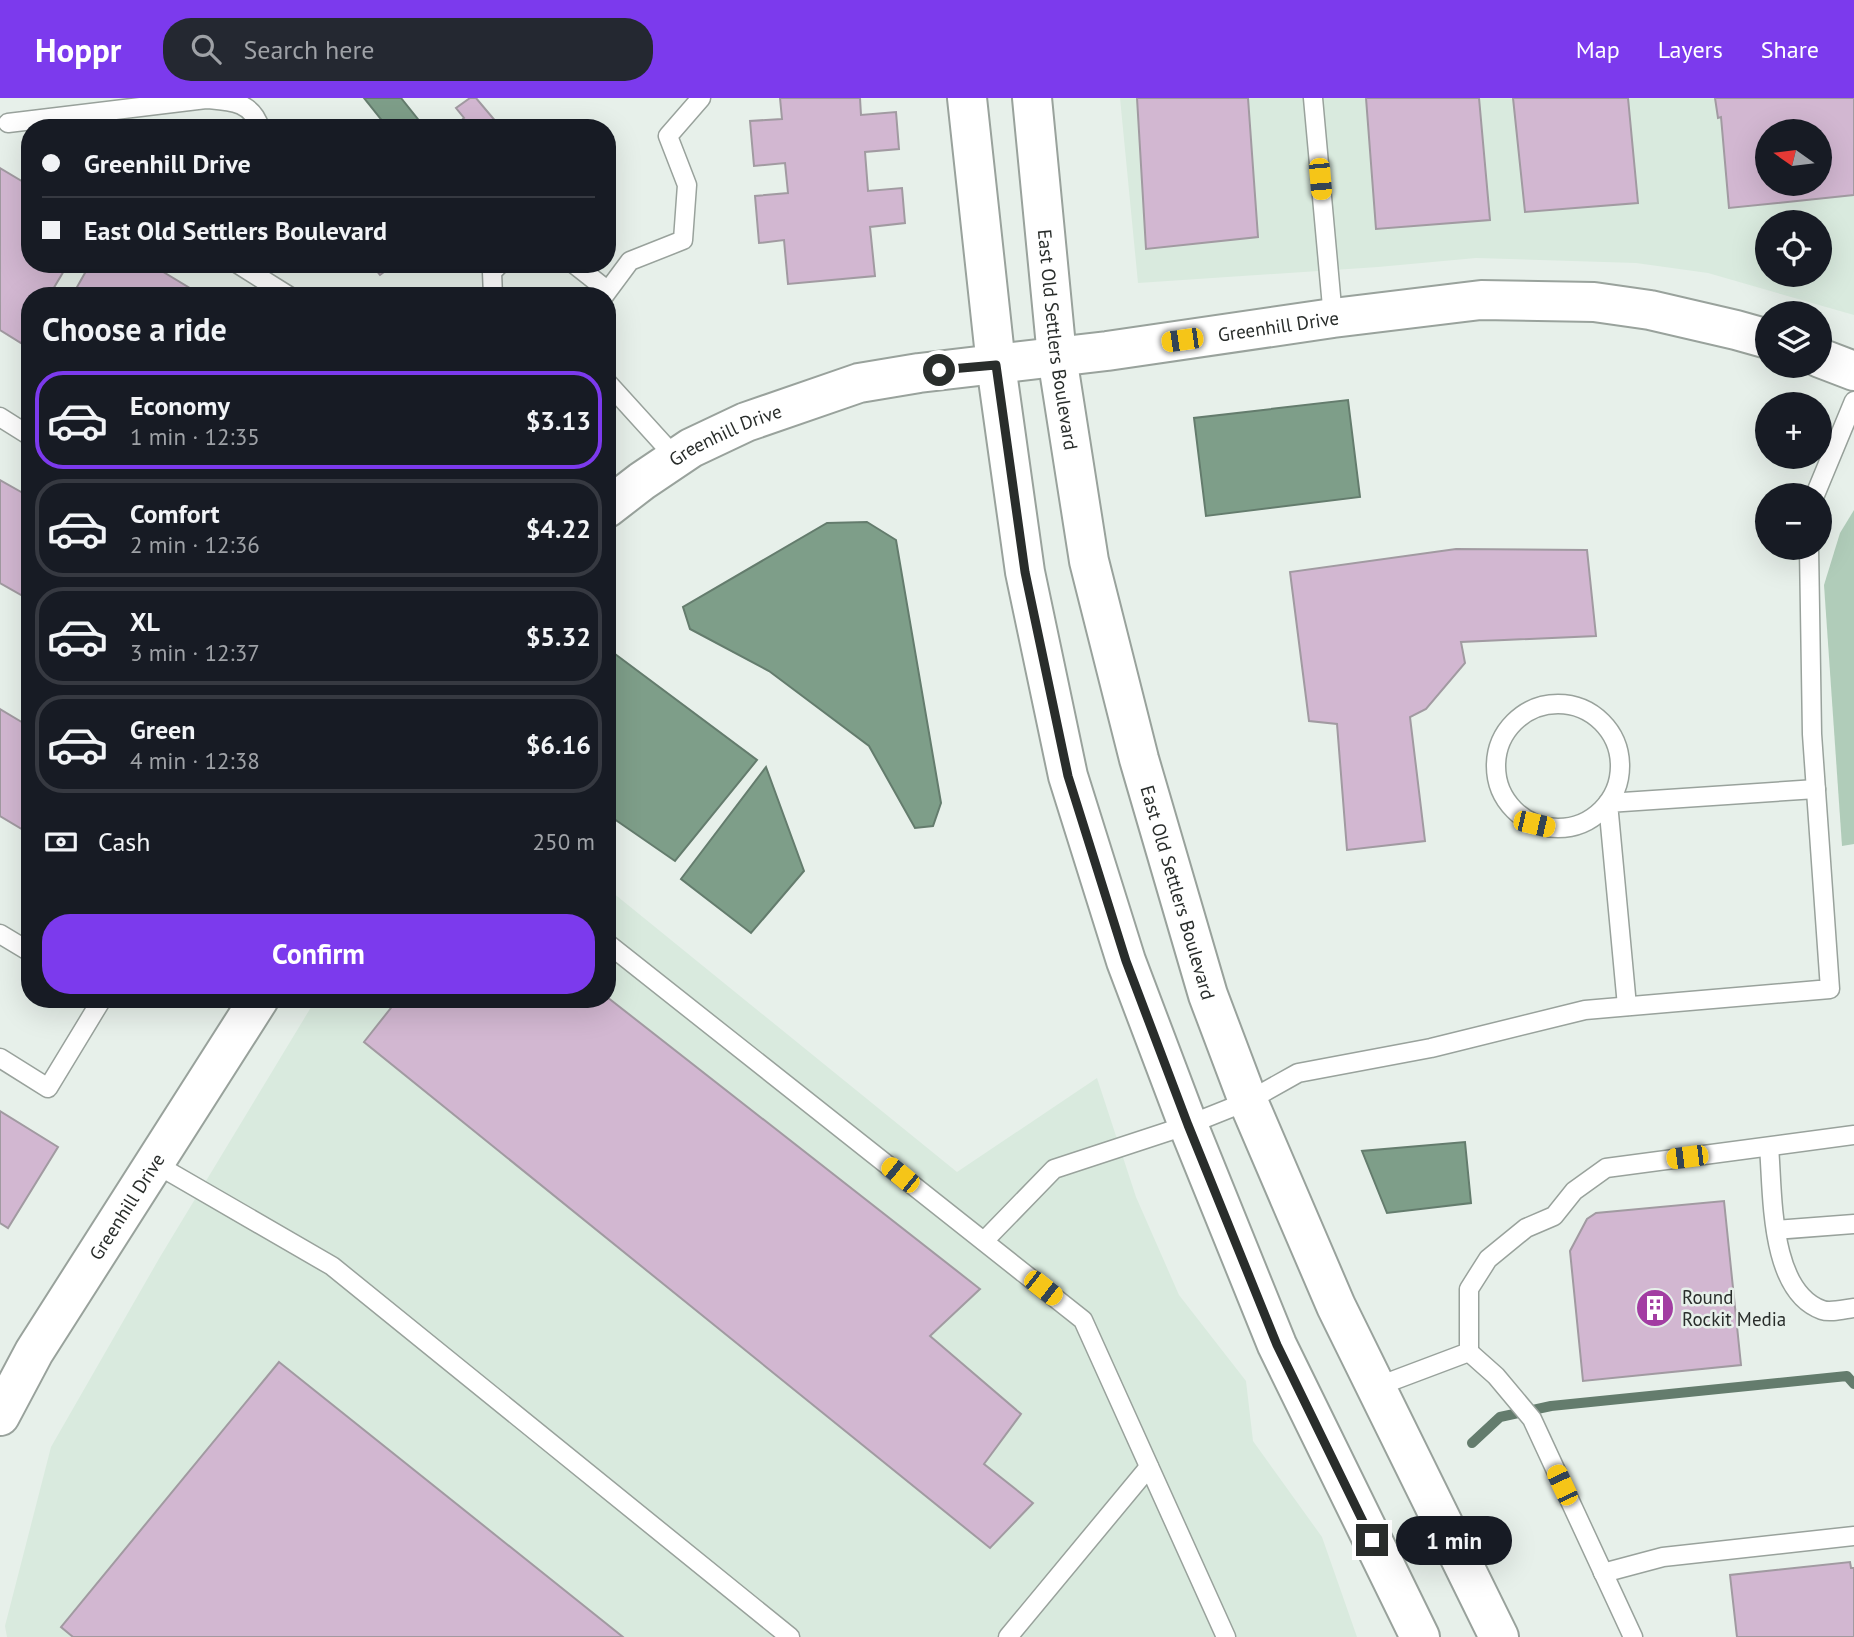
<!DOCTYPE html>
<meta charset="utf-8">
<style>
:root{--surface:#171b24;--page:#242831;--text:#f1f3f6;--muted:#9ea1a6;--line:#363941;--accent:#7c3aed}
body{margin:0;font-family:"PT Sans",sans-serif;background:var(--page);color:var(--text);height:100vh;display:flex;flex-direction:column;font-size:26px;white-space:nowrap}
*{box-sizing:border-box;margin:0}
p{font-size:23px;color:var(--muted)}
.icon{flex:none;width:38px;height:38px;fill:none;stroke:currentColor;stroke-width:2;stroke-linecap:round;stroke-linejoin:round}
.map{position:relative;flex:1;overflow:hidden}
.drawer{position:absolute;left:21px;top:189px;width:595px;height:721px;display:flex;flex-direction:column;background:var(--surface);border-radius:28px;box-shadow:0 7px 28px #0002}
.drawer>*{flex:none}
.guide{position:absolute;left:21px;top:21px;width:595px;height:154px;border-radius:28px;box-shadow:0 7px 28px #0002;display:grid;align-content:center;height:154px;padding:0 21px;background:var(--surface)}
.needle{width:46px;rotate:284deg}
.fabs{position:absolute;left:1755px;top:21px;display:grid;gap:14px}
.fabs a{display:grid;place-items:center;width:77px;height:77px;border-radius:50%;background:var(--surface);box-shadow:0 7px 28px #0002;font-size:35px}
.end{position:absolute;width:32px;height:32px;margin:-16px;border:9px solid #292d2b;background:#fff;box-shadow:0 0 0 4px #fff}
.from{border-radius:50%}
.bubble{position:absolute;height:49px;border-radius:24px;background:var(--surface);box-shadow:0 7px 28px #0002;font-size:23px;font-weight:600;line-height:49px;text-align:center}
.car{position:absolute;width:21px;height:42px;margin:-21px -10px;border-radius:9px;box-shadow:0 0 5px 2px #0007;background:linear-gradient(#f5c518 24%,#345 0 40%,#f5c518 0 76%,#345 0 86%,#f5c518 0)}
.guide b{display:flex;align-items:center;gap:24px;height:66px;font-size:26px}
.guide b+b{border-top:2px solid var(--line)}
.guide i{width:18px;height:18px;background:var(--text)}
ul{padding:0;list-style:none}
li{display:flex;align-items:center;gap:21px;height:98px;margin:0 14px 10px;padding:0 7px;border:4px solid var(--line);border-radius:28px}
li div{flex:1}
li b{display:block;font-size:26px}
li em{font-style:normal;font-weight:600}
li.on{border-color:var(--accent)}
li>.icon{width:63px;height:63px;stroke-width:1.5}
h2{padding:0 21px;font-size:32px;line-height:84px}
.pay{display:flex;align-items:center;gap:18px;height:77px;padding:0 21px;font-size:26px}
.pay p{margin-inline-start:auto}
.primary-button{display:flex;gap:14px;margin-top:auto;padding:14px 21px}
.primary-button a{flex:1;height:80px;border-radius:28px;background:var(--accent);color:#fff;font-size:28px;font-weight:600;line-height:80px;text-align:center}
header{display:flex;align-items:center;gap:42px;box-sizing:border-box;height:98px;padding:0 35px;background:var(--accent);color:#fff}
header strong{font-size:33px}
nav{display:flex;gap:38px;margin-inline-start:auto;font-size:24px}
.search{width:490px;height:63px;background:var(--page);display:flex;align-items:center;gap:18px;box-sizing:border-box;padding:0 24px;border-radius:28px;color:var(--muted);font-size:26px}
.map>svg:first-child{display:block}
</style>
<header>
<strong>Hoppr</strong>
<div class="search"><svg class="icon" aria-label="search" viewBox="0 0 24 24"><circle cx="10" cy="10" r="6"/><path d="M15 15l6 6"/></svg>Search here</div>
<nav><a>Map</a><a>Layers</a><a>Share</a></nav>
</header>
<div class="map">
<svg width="1854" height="1539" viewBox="0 0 1854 1539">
<rect width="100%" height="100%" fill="#e7f0ea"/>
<g fill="#d9eade" fill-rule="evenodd">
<path d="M1120,0h734v217l-146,-42 -72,-10 -160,-5 -98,9 -240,16zM1768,33h52v53h-52zM1768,124h52v53h-52z"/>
<polygon points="607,790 957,1074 1097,980 1136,1099 1179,1197 1246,1283 1253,1343 1322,1439 1357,1539 7,1539 5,1528 51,1349 160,1159 316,901 607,901"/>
</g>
<polygon fill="#b0ccb9" points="1854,412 1854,746 1842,748 1824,487 1840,435"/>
<g fill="#7e9e89" stroke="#647c6d" stroke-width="2">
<polygon points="364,0 401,0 425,30 388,30"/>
<polygon points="1348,302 1360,399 1206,418 1194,320"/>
<polygon points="867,424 896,442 941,705 933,728 915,730 869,648 769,573 690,531 683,509 827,425"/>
<polygon points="607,550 757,662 675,763 607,716"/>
<polygon points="766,669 804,773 751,835 681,781"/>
<polygon points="1465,1044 1471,1105 1387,1115 1362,1053"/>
</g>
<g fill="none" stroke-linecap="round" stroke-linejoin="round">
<polyline stroke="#647c6d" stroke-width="10" points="1472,1345 1500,1319 1551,1308 1847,1278 1854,1286"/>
</g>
<g fill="#d2b7d1" stroke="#a19aa1" stroke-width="2" fill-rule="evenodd">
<polygon points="470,0 476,0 497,25 501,23 506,30 453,30 464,20 456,10"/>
<polygon points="780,0 860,0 861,17 896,14 899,51 865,54 868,93 902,90 905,125 870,129 875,178 788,186 784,142 759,145 755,98 788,95 785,65 754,68 750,23 782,21"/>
<polygon points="1137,0 1248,0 1258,139 1146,151"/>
<polygon points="1366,0 1479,0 1490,122 1376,131"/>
<polygon points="1513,0 1628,0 1638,105 1525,114"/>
<path d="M1715,0h139v97l-125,13 -8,-91 -3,1zM1768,33h52v53h-52z"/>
<polygon points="0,70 30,88 30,166 68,166 49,198 30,198 30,230 21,245 0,232"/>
<polygon points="90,166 150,166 203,198 72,198"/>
<polygon points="371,166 395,166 380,177"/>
<polygon points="0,382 30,399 30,502 0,485"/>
<polygon points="1456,451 1587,452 1596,538 1461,544 1465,565 1426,611 1410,619 1425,743 1347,752 1337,626 1309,623 1290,474"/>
<polygon points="0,611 30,629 30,736 0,718"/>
<polygon points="607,899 980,1191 930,1238 1021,1316 984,1366 1033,1405 990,1450 364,944 398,901 607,901"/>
<polygon points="0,1013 58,1049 8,1130 0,1125"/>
<polygon points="1724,1103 1741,1267 1583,1283 1570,1153 1587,1121 1596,1115"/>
<polygon points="279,1264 623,1539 73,1539 61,1529"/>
<polygon points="1850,1464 1851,1470 1854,1470 1854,1539 1737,1539 1730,1477"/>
</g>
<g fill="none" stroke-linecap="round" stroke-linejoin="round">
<defs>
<g id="lane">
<polyline points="1313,0 1333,220"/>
<path d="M8,25l198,-24c24,2 46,2 54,29"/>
<polyline points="238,166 289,198"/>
<polyline points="574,166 607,192"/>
<polyline points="493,198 492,174 500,166"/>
<polyline points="604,198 630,163 683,142 687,87 668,38 701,0"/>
<polyline points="607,284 676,360"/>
<polyline points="0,319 30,338"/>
<polyline points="1815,397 1854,303"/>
<circle cx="1558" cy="668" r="62"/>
<polyline points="0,836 30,854"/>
<polyline points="607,845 1083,1222 1226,1539"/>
<polyline points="1627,908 1608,705 1816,691"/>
<polyline points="0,960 48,990 102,901"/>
<path d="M1769,1049c4,46 0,144 53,163 8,3 23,-1 32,-2"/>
<polyline points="154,1065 332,1168 790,1539"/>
<polyline points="1776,1132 1854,1126"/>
<polyline points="984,1143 1054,1071 1188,1027 1248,1003 1298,975 1431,950 1585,912 1830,891 1812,636 1809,450"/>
<polyline points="1469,1254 1496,1278 1532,1321 1633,1539"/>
<polyline points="1376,1289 1469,1254 1469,1191 1488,1161 1526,1130 1554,1118 1574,1093 1606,1070 1854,1037"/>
<polyline points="1603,1475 1663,1459 1854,1438"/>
<polyline points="1008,1539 1149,1369"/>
</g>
<g id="secondary">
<polyline points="967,0 996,267 1025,474 1068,678 1126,863 1188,1027 1277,1247 1420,1539"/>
<path id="s1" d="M1032,0l25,259 32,204 50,198 69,236 40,106 88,205 163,331"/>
<polyline points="1820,260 1854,273"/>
<path id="s2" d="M607,410l35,-27 49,-33 55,-26 113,-39 60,-10 188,-22 226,-33 148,-18 113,2 56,8 86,20 32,9"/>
<path id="s3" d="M0,1318l34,-64 225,-353"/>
</g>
</defs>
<use href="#lane" stroke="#99a29c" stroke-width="21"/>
<use href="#secondary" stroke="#99a29c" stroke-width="42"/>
<use href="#lane" stroke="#fff" stroke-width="18"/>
<use href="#secondary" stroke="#fff" stroke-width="38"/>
</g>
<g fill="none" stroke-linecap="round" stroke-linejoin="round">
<polyline stroke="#292d2b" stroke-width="9" points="939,272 996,267 1025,474 1068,678 1126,863 1188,1027 1277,1247 1372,1442"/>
</g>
<defs>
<symbol id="building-disc" viewBox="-11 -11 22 22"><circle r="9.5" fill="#a23da2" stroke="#e7f0ea"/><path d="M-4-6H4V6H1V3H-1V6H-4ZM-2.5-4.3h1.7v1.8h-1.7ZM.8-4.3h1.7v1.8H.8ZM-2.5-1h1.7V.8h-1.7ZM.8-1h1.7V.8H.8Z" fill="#fff"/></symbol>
</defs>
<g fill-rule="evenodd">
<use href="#building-disc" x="1633" y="1188" width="44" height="44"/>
</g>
<g text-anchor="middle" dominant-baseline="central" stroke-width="5" stroke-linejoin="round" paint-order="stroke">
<g font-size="19" fill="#292d2b" stroke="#e7f0ea">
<text stroke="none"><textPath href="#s2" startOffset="707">Greenhill Drive</textPath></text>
<text stroke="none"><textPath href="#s1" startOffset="243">East Old Settlers Boulevard</textPath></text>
<text stroke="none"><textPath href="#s2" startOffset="140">Greenhill Drive</textPath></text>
<text stroke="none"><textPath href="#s1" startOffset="810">East Old Settlers Boulevard</textPath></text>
<text stroke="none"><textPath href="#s3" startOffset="245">Greenhill Drive</textPath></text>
</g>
<g font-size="19" fill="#292d2b" stroke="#e7f0ea" text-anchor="start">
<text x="1682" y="1199">Round<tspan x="1682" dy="22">Rockit Media</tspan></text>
</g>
</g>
</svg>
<div class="fabs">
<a><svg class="needle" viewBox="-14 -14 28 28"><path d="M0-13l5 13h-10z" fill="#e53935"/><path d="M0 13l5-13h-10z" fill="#9ea1a6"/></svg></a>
<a><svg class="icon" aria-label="locate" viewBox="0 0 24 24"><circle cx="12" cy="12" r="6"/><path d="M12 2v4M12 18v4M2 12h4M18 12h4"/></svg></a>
<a><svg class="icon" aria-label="layers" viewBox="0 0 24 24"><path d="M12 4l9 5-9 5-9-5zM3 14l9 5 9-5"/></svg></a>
<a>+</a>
<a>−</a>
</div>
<i class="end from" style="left:939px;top:272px"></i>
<i class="end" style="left:1372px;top:1442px"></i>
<div class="bubble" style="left:1396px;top:1418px;width:116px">1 min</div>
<i class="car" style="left:1320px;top:81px;rotate:175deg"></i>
<i class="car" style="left:1182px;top:242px;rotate:262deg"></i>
<i class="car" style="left:1534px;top:726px;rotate:103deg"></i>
<i class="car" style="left:1687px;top:1059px;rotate:263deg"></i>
<i class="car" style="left:900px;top:1077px;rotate:309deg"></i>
<i class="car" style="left:1043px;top:1190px;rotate:128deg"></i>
<i class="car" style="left:1562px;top:1387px;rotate:335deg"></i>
<div class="guide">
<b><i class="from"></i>Greenhill Drive</b>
<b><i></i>East Old Settlers Boulevard</b>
</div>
<section class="drawer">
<h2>Choose a ride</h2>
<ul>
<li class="on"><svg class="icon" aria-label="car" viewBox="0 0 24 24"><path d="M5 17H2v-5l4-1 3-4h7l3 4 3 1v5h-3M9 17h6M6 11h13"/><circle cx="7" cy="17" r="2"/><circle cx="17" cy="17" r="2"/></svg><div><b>Economy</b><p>1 min · 12:35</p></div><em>$3.13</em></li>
<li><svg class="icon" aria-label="car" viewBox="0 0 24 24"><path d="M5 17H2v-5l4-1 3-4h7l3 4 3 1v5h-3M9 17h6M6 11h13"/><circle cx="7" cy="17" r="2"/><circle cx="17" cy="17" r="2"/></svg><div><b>Comfort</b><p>2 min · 12:36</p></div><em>$4.22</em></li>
<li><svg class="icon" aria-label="car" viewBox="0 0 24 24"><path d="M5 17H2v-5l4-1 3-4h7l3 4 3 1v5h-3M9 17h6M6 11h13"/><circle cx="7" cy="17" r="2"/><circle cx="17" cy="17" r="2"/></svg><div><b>XL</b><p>3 min · 12:37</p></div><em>$5.32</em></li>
<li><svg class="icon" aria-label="car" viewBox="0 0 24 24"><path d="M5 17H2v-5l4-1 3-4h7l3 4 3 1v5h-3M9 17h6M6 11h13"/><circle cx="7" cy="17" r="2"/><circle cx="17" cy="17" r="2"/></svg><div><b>Green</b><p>4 min · 12:38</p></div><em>$6.16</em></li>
</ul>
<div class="pay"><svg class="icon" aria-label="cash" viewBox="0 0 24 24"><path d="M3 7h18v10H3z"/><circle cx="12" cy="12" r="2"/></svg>Cash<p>250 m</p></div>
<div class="primary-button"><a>Confirm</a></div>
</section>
</div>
